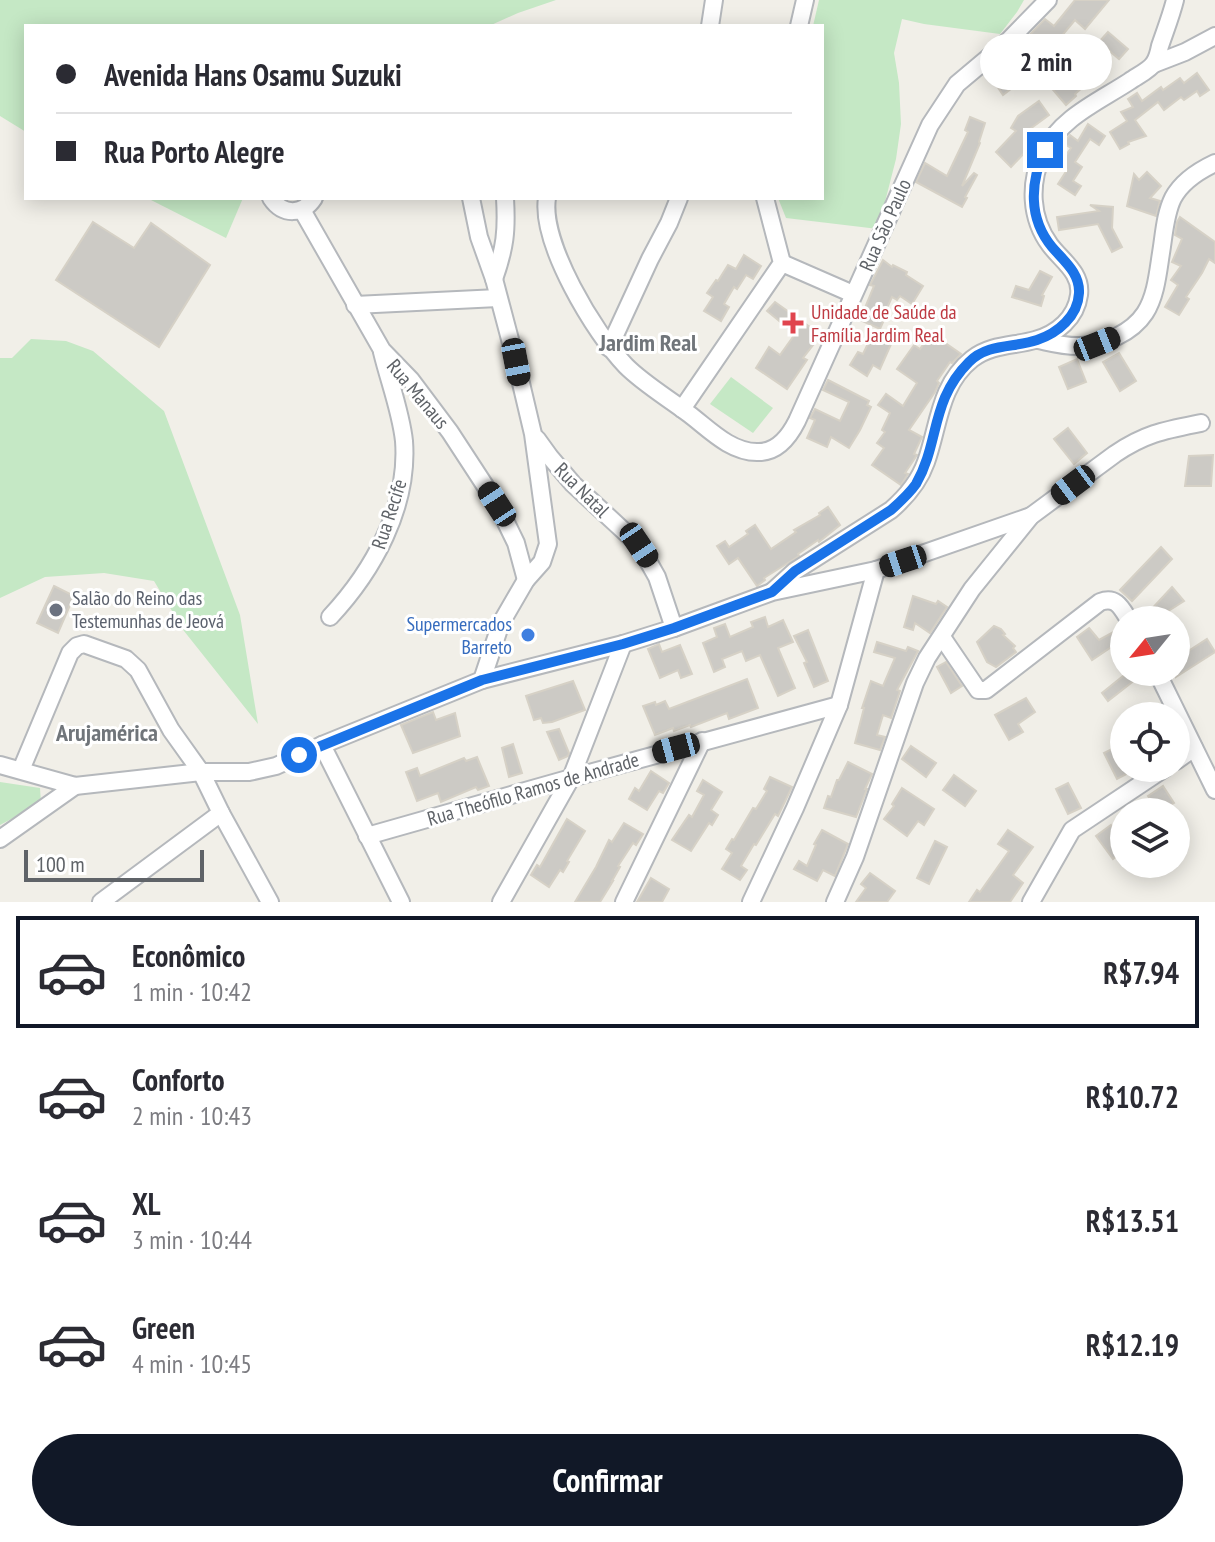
<!DOCTYPE html>
<html lang="pt">
<meta charset="utf-8">
<style>
:root{--surface:#fff;--page:#f2f2f3;--text:#2b2b33;--muted:#7c7c81;--line:#e1e1e2;--accent:#111827}
body{margin:0;font-family:"PT Sans Narrow",sans-serif;background:var(--page);color:var(--text);height:100vh;display:flex;flex-direction:column;font-size:30px;white-space:nowrap}
*{box-sizing:border-box;margin:0}
p{font-size:26px;color:var(--muted)}
.icon{flex:none;width:44px;height:44px;fill:none;stroke:currentColor;stroke-width:2;stroke-linecap:round;stroke-linejoin:round}
.map{position:relative;height:902px;overflow:hidden}
.drawer{display:flex;flex-direction:column;background:var(--surface);flex:1}
.drawer>*{flex:none}
.guide{position:absolute;left:24px;top:24px;width:800px;height:176px;border-radius:0px;box-shadow:0 4px 20px #0003;display:grid;align-content:center;height:176px;padding:0 32px;background:var(--surface)}
.needle{width:52px;rotate:240deg}
.tools{position:absolute;left:1110px;top:606px;display:grid;gap:16px}
.tools a{display:grid;place-items:center;width:80px;height:80px;border-radius:50%;background:var(--surface);box-shadow:0 4px 20px #0003;font-size:40px}
.scale{position:absolute;left:24px;bottom:20px;width:180px;box-sizing:border-box;padding-left:8px;border:4px solid #5f6368;border-top:0;font-size:22px;line-height:28px;white-space:nowrap;color:#5f6368;-webkit-text-stroke:6px #fff;paint-order:stroke}
.end{position:absolute;width:36px;height:36px;margin:-18px;border:10px solid #1a73e8;background:#fff;box-shadow:0 0 0 4px #fff}
.from{border-radius:50%}
.bubble{position:absolute;height:56px;border-radius:28px;background:var(--surface);box-shadow:0 4px 20px #0003;font-size:26px;font-weight:700;line-height:56px;text-align:center}
.car{position:absolute;width:24px;height:48px;margin:-24px -12px;border-radius:10px;box-shadow:0 0 6px 2px #0007;background:linear-gradient(#222 24%,#8ab4d8 0 40%,#222 0 76%,#8ab4d8 0 86%,#222 0)}
.guide b{display:flex;align-items:center;gap:28px;height:76px;font-size:30px}
.guide b+b{border-top:2px solid var(--line)}
.guide i{width:20px;height:20px;background:var(--text)}
ul{padding:14px 0 0;list-style:none}
li{display:flex;align-items:center;gap:24px;height:112px;margin:0 16px 12px;padding:0 16px;border:4px solid transparent;border-radius:0px}
li div{flex:1}
li b{display:block;font-size:30px}
li em{font-style:normal;font-weight:700}
li.selected{border-color:var(--accent)}
li>.icon{width:72px;height:72px;stroke-width:1.5}
.cta{display:flex;gap:16px;margin-top:auto;padding:16px 32px}
.cta a{flex:1;height:92px;border-radius:48px;background:var(--accent);color:#fff;font-size:32px;font-weight:700;line-height:92px;text-align:center}
.map>svg:first-child{display:block}
</style>
<div class="map">
<svg width="1215" height="902" viewBox="0 0 1215 902">
<rect width="100%" height="100%" fill="#f1efe8"/>
<g fill="#c5e8c5">
<polygon points="0,0 556,0 518,13 489,26 26,26 26,132 0,116"/>
<polygon points="819,0 1024,0 1017,12 1000,34 924,24 902,19 894,53 899,83 901,124 896,159 878,229 786,218 778,198 822,198 822,26 813,26"/>
<polygon points="147,198 243,198 226,238"/>
<polygon points="31,339 66,341 93,351 164,411 240,615 258,724 184,631 154,581 104,573 45,577 0,598 0,358 12,358"/>
<polygon points="731,377 773,408 753,433 710,404"/>
<polygon points="0,782 40,788 41,803 0,825"/>
</g>
<g fill="#cccac5" stroke="#d6d1c6" stroke-width="2">
<polygon points="1075,0 1109,0 1085,29 1075,20 1054,45 1070,63 1080,54 1098,74 1075,94 1076,96 1066,105 1049,85 1061,74 1041,52 1038,56 1022,43 1045,19 1054,26"/>
<polygon points="1108,32 1128,49 1119,59 1099,42"/>
<polygon points="1010,68 1020,82 1003,95 993,80"/>
<polygon points="1197,73 1209,90 1200,96 1197,91 1184,100 1181,97 1164,110 1158,102 1135,120 1146,136 1128,142 1129,144 1120,149 1110,132 1127,121 1121,112 1133,107 1128,99 1137,93 1142,101 1161,87 1163,90 1180,78 1184,83"/>
<polygon points="1039,101 1049,115 1030,129 1040,136 1032,151 1029,148 1011,167 996,152 1016,131 1011,128 1018,116"/>
<polygon points="970,117 985,123 979,142 980,143 962,186 974,173 977,175 965,197 967,198 962,207 916,182 925,163 947,176 968,132 965,130"/>
<polygon points="1088,124 1105,136 1099,145 1090,139 1075,162 1082,167 1073,181 1081,186 1075,195 1058,184 1067,170 1059,165 1071,148 1063,143 1070,135 1078,141"/>
<polygon points="1147,172 1161,186 1150,198 1160,201 1156,216 1127,206 1134,174 1139,180"/>
<polygon points="1090,205 1113,207 1112,228 1122,247 1112,252 1098,224 1059,230 1057,217 1099,211"/>
<polygon points="1180,217 1215,242 1215,263 1209,259 1202,273 1186,297 1189,299 1179,315 1165,307 1178,285 1171,280 1181,266 1172,262 1182,239 1175,235 1177,222"/>
<polygon points="93,222 134,248 151,223 210,265 159,347 56,280"/>
<polygon points="744,255 761,266 753,279 746,275 737,289 734,287 724,304 729,307 721,321 704,311 713,297 707,293 716,280 718,281 728,265 736,269"/>
<polygon points="883,260 892,267 893,265 907,272 906,275 923,286 912,304 900,296 897,300 892,297 882,319 884,320 880,329 860,320 874,286 870,285"/>
<polygon points="1040,271 1052,277 1042,295 1044,296 1041,306 1012,297 1016,286 1029,290"/>
<polygon points="775,302 821,335 803,358 807,360 787,389 756,368 769,347 780,355 795,334 767,311"/>
<polygon points="873,333 892,342 880,369 873,365 867,376 850,365 858,352 863,354"/>
<polygon points="931,333 961,354 952,363 950,362 937,381 939,383 935,392 909,430 922,437 914,454 917,455 905,473 908,474 901,485 872,465 884,448 877,443 885,432 882,430 890,413 878,405 886,394 903,406 917,383 897,369 914,345 920,349"/>
<polygon points="1119,353 1136,381 1120,391 1103,362"/>
<polygon points="1077,359 1086,382 1068,389 1059,367"/>
<polygon points="828,380 869,401 867,405 871,407 860,430 849,448 831,437 827,447 807,438 815,420 810,418 815,409 840,421 849,402 823,390"/>
<polygon points="1068,428 1087,453 1074,464 1054,439"/>
<polygon points="1213,455 1211,486 1185,486 1189,456"/>
<polygon points="828,507 840,525 819,542 818,540 798,554 799,556 764,578 765,580 757,586 738,558 729,564 717,546 725,541 729,547 748,534 746,531 755,525 771,549 796,532 794,530 820,515 819,513"/>
<polygon points="1161,547 1172,559 1132,601 1120,590"/>
<polygon points="54,586 74,596 58,633 37,623"/>
<polygon points="1172,587 1184,601 1154,620 1149,620 1147,614"/>
<polygon points="913,596 936,604 938,601 947,607 930,633 915,623 913,630 904,627"/>
<polygon points="765,617 768,627 783,620 793,642 778,648 795,688 778,696 760,655 746,661 742,651 722,659 725,667 714,672 703,643 717,637 714,628 725,624 730,637 753,627 751,622"/>
<polygon points="994,626 1001,629 1005,634 1003,635 1015,646 1013,648 1016,652 996,667 987,662 977,642"/>
<polygon points="1089,628 1099,640 1119,629 1123,639 1092,660 1077,637"/>
<polygon points="808,630 828,681 814,687 804,663 807,662 794,636"/>
<polygon points="1207,639 1215,652 1176,677 1176,659"/>
<polygon points="877,642 906,651 908,647 918,651 897,690 900,691 891,718 883,715 877,735 885,737 880,750 855,743 864,708 862,708 871,681 883,686 895,658 874,652"/>
<polygon points="659,644 662,652 680,645 692,674 681,678 678,670 660,678 648,649"/>
<polygon points="946,662 962,686 951,693 937,667"/>
<polygon points="1128,672 1145,672 1108,701 1102,693"/>
<polygon points="747,679 758,708 729,719 727,713 691,727 690,725 674,731 673,728 655,735 643,706 655,702 656,705 665,701 669,709"/>
<polygon points="573,681 585,710 552,722 543,723 541,718 534,720 526,696"/>
<polygon points="1026,698 1035,712 1018,724 1023,732 1009,740 995,715"/>
<polygon points="433,712 436,720 455,713 460,736 413,753 401,725"/>
<polygon points="559,729 569,753 568,756 559,760 547,732"/>
<polygon points="1124,743 1124,768 1138,768 1117,779 1104,753"/>
<polygon points="513,744 522,773 509,777 502,748"/>
<polygon points="911,746 936,763 926,777 902,759"/>
<polygon points="477,757 489,786 478,790 476,787 441,802 438,793 417,801 406,772 417,768 420,776 464,758 466,761"/>
<polygon points="848,762 872,774 865,789 867,789 856,817 824,808 828,796 831,797 837,780 839,780"/>
<polygon points="651,771 669,783 663,793 659,791 647,810 629,799 635,788 639,791"/>
<polygon points="954,775 976,791 965,806 943,790"/>
<polygon points="770,777 792,787 778,816 775,814 756,845 754,844 741,866 747,870 740,880 722,869 732,853 726,849 732,839 734,840 753,808 756,809 767,791 764,789"/>
<polygon points="703,780 722,792 711,810 718,815 712,825 709,823 691,851 672,840 689,815 692,817 704,795 697,791"/>
<polygon points="1068,783 1081,808 1068,814 1056,789"/>
<polygon points="1163,786 1174,803 1159,812 1148,796"/>
<polygon points="902,788 934,809 924,825 918,821 907,836 884,819 894,806 892,804"/>
<polygon points="567,819 585,831 567,861 569,862 563,872 560,870 549,887 531,875 537,865 540,867"/>
<polygon points="624,823 643,834 636,845 633,843 618,866 620,867 612,881 613,881 600,902 575,902 596,867 609,840 612,842"/>
<polygon points="1111,825 1124,843 1124,850 1113,859 1096,836"/>
<polygon points="822,830 848,844 835,876 823,870 817,881 794,869 799,861 807,866 816,845 814,844"/>
<polygon points="1008,830 1033,847 1013,875 1023,883 1010,902 969,902 977,890 980,892 1009,851 998,844"/>
<polygon points="935,841 947,847 929,884 917,878"/>
<polygon points="870,873 895,891 887,902 856,902 866,888 861,884"/>
<polygon points="651,878 669,889 662,902 637,902"/>
</g>
<g fill="none" stroke-linecap="round" stroke-linejoin="round">
<defs>
<g id="minor">
<polyline points="710,26 714,0"/>
<polyline points="799,26 805,0"/>
<polyline points="1154,64 1185,52 1215,36"/>
<path d="M271,198c12,18 32,17 43,0"/>
<polyline points="471,198 479,237 494,279 516,362 533,434 548,544 542,562 526,580 501,623 482,680"/>
<path d="M547,198c-7,45 48,136 79,168 18,18 42,32 63,48 20,15 41,38 68,38 20,1 32,-15 40,-31l133,-296 27,-41 50,-42 41,-42"/>
<polyline points="302,210 382,350 411,380 450,432 497,504 516,543 526,580"/>
<polyline points="782,263 853,294"/>
<path d="M494,279c11,-31 13,-48 11,-81"/>
<polyline points="355,305 498,298"/>
<path d="M1038,340c14,3 28,7 43,6 23,-1 51,-13 64,-33 11,-17 13,-41 16,-60 3,-18 4,-39 12,-55 9,-17 25,-27 42,-35"/>
<polyline points="609,348 650,259 669,223 679,198"/>
<polyline points="682,409 782,263 765,198"/>
<polyline points="537,439 550,457 573,484 639,545 657,577 674,628"/>
<path d="M773,591l22,-20 96,-61c15,-13 28,-28 35,-48 13,-36 13,-77 46,-103 19,-15 42,-13 63,-19 22,-6 41,-22 44,-45 3,-22 -17,-34 -29,-50 -20,-27 -21,-62 -7,-92 18,-36 55,-51 87,-72 7,-5 20,-11 24,-18 3,-4 5,-12 6,-17 5,-15 11,-30 15,-46"/>
<path d="M330,617c43,-46 79,-110 74,-176 -3,-29 -15,-60 -22,-89"/>
<path d="M942,637l36,53h8l114,-88c16,-6 21,5 29,18"/>
<polyline points="1157,672 1215,790"/>
<polyline points="322,745 401,902"/>
<polyline points="1176,761 1194,748"/>
<polyline points="0,765 75,786 201,772 249,772 276,766 322,745 482,680 623,644 674,628 772,592 876,570 1031,516"/>
<polyline points="21,770 70,653 77,646 84,644 126,659 138,670 171,730 201,772 221,813 270,902"/>
<polyline points="367,836 571,778 839,705"/>
<polyline points="0,839 75,786"/>
<polyline points="101,902 221,813"/>
<polyline points="501,902 571,778 623,644"/>
<polyline points="624,902 702,741"/>
<polyline points="751,902 795,808 839,705 876,570"/>
<path d="M835,902l20,-45 60,-174 12,-25 45,-69 59,-73 84,-62c31,-21 51,-24 86,-31"/>
<polyline points="1031,902 1072,830 1165,768"/>
</g>
</defs>
<use href="#minor" stroke="#b5b8bc" stroke-width="20"/>
<use href="#minor" stroke="#fff" stroke-width="16"/>
</g>
<g fill="none" stroke-linecap="round" stroke-linejoin="round">
<path stroke="#1a73e8" stroke-width="10" d="M299,755l183,-75 141,-36 51,-16 98,-36 23,-21 96,-61c9,-8 18,-16 25,-26 24,-42 14,-83 53,-122 19,-19 45,-14 68,-22 21,-7 41,-24 42,-47 1,-20 -15,-32 -27,-46 -24,-29 -22,-65 -7,-97"/>
</g>
<path fill="#e0444e" stroke="#fff" stroke-width="3" d="M789 311h8v8h8v8h-8v8h-8v-8h-8v-8h8z"/>
<circle fill="#6b7280" stroke="#fff" stroke-width="3" cx="56" cy="610" r="8"/>
<circle fill="#3f7fe0" stroke="#fff" stroke-width="3" cx="528" cy="635" r="8"/>
<g text-anchor="middle" dominant-baseline="central" stroke-width="6" stroke-linejoin="round" paint-order="stroke">
<g font-size="20" fill="#5f6368" stroke="#fff">
<text transform="translate(885 225) rotate(-66)">Rua São Paulo</text>
<text transform="translate(418 394) rotate(50)">Rua Manaus</text>
<text transform="translate(582 490) rotate(45)">Rua Natal</text>
<text transform="translate(389 514) rotate(-72)">Rua Recife</text>
<text transform="translate(533 789) rotate(-16)">Rua Theófilo Ramos de Andrade</text>
</g>
<g font-size="20" fill="#be3a42" stroke="#fff" text-anchor="start">
<text x="811" y="312">Unidade de Saúde da<tspan x="811" dy="23">Família Jardim Real</tspan></text>
</g>
<g font-size="20" fill="#5b616d" stroke="#fff" text-anchor="start">
<text x="72" y="598">Salão do Reino das<tspan x="72" dy="23">Testemunhas de Jeová</tspan></text>
</g>
<g font-size="20" fill="#366cbe" stroke="#fff" text-anchor="end">
<text x="512" y="624">Supermercados<tspan x="512" dy="23">Barreto</tspan></text>
</g>
<g font-size="24" font-weight="bold" fill="#70757a" stroke="#fff">
<text x="648" y="342">Jardim Real</text>
<text x="107" y="732">Arujamérica</text>
</g>
</g>
</svg>
<div class="tools">
<a><svg class="needle" viewBox="-14 -14 28 28"><path d="M0-13l5 13h-10z" fill="#e53935"/><path d="M0 13l5-13h-10z" fill="#7c7c81"/></svg></a>
<a><svg class="icon" aria-label="locate" viewBox="0 0 24 24"><circle cx="12" cy="12" r="6"/><path d="M12 2v4M12 18v4M2 12h4M18 12h4"/></svg></a>
<a><svg class="icon" aria-label="layers" viewBox="0 0 24 24"><path d="M12 4l9 5-9 5-9-5zM3 14l9 5 9-5"/></svg></a>
</div>
<div class="scale">100 m</div>
<i class="end from" style="left:299px;top:755px"></i>
<i class="end" style="left:1045px;top:150px"></i>
<div class="bubble" style="left:980px;top:34px;width:132px">2 min</div>
<i class="car" style="left:1097px;top:344px;rotate:68deg"></i>
<i class="car" style="left:516px;top:362px;rotate:169deg"></i>
<i class="car" style="left:1073px;top:485px;rotate:233deg"></i>
<i class="car" style="left:497px;top:504px;rotate:327deg"></i>
<i class="car" style="left:639px;top:545px;rotate:146deg"></i>
<i class="car" style="left:903px;top:561px;rotate:252deg"></i>
<i class="car" style="left:676px;top:748px;rotate:255deg"></i>
<div class="guide">
<b><i class="from"></i>Avenida Hans Osamu Suzuki</b>
<b><i></i>Rua Porto Alegre</b>
</div>
</div>
<section class="drawer">
<ul>
<li class="selected"><svg class="icon" aria-label="car" viewBox="0 0 24 24"><path d="M5 17H2v-5l4-1 3-4h7l3 4 3 1v5h-3M9 17h6M6 11h13"/><circle cx="7" cy="17" r="2"/><circle cx="17" cy="17" r="2"/></svg><div><b>Econômico</b><p>1 min · 10:42</p></div><em>R$7.94</em></li>
<li><svg class="icon" aria-label="car" viewBox="0 0 24 24"><path d="M5 17H2v-5l4-1 3-4h7l3 4 3 1v5h-3M9 17h6M6 11h13"/><circle cx="7" cy="17" r="2"/><circle cx="17" cy="17" r="2"/></svg><div><b>Conforto</b><p>2 min · 10:43</p></div><em>R$10.72</em></li>
<li><svg class="icon" aria-label="car" viewBox="0 0 24 24"><path d="M5 17H2v-5l4-1 3-4h7l3 4 3 1v5h-3M9 17h6M6 11h13"/><circle cx="7" cy="17" r="2"/><circle cx="17" cy="17" r="2"/></svg><div><b>XL</b><p>3 min · 10:44</p></div><em>R$13.51</em></li>
<li><svg class="icon" aria-label="car" viewBox="0 0 24 24"><path d="M5 17H2v-5l4-1 3-4h7l3 4 3 1v5h-3M9 17h6M6 11h13"/><circle cx="7" cy="17" r="2"/><circle cx="17" cy="17" r="2"/></svg><div><b>Green</b><p>4 min · 10:45</p></div><em>R$12.19</em></li>
</ul>
<div class="cta"><a>Confirmar</a></div>
</section>
